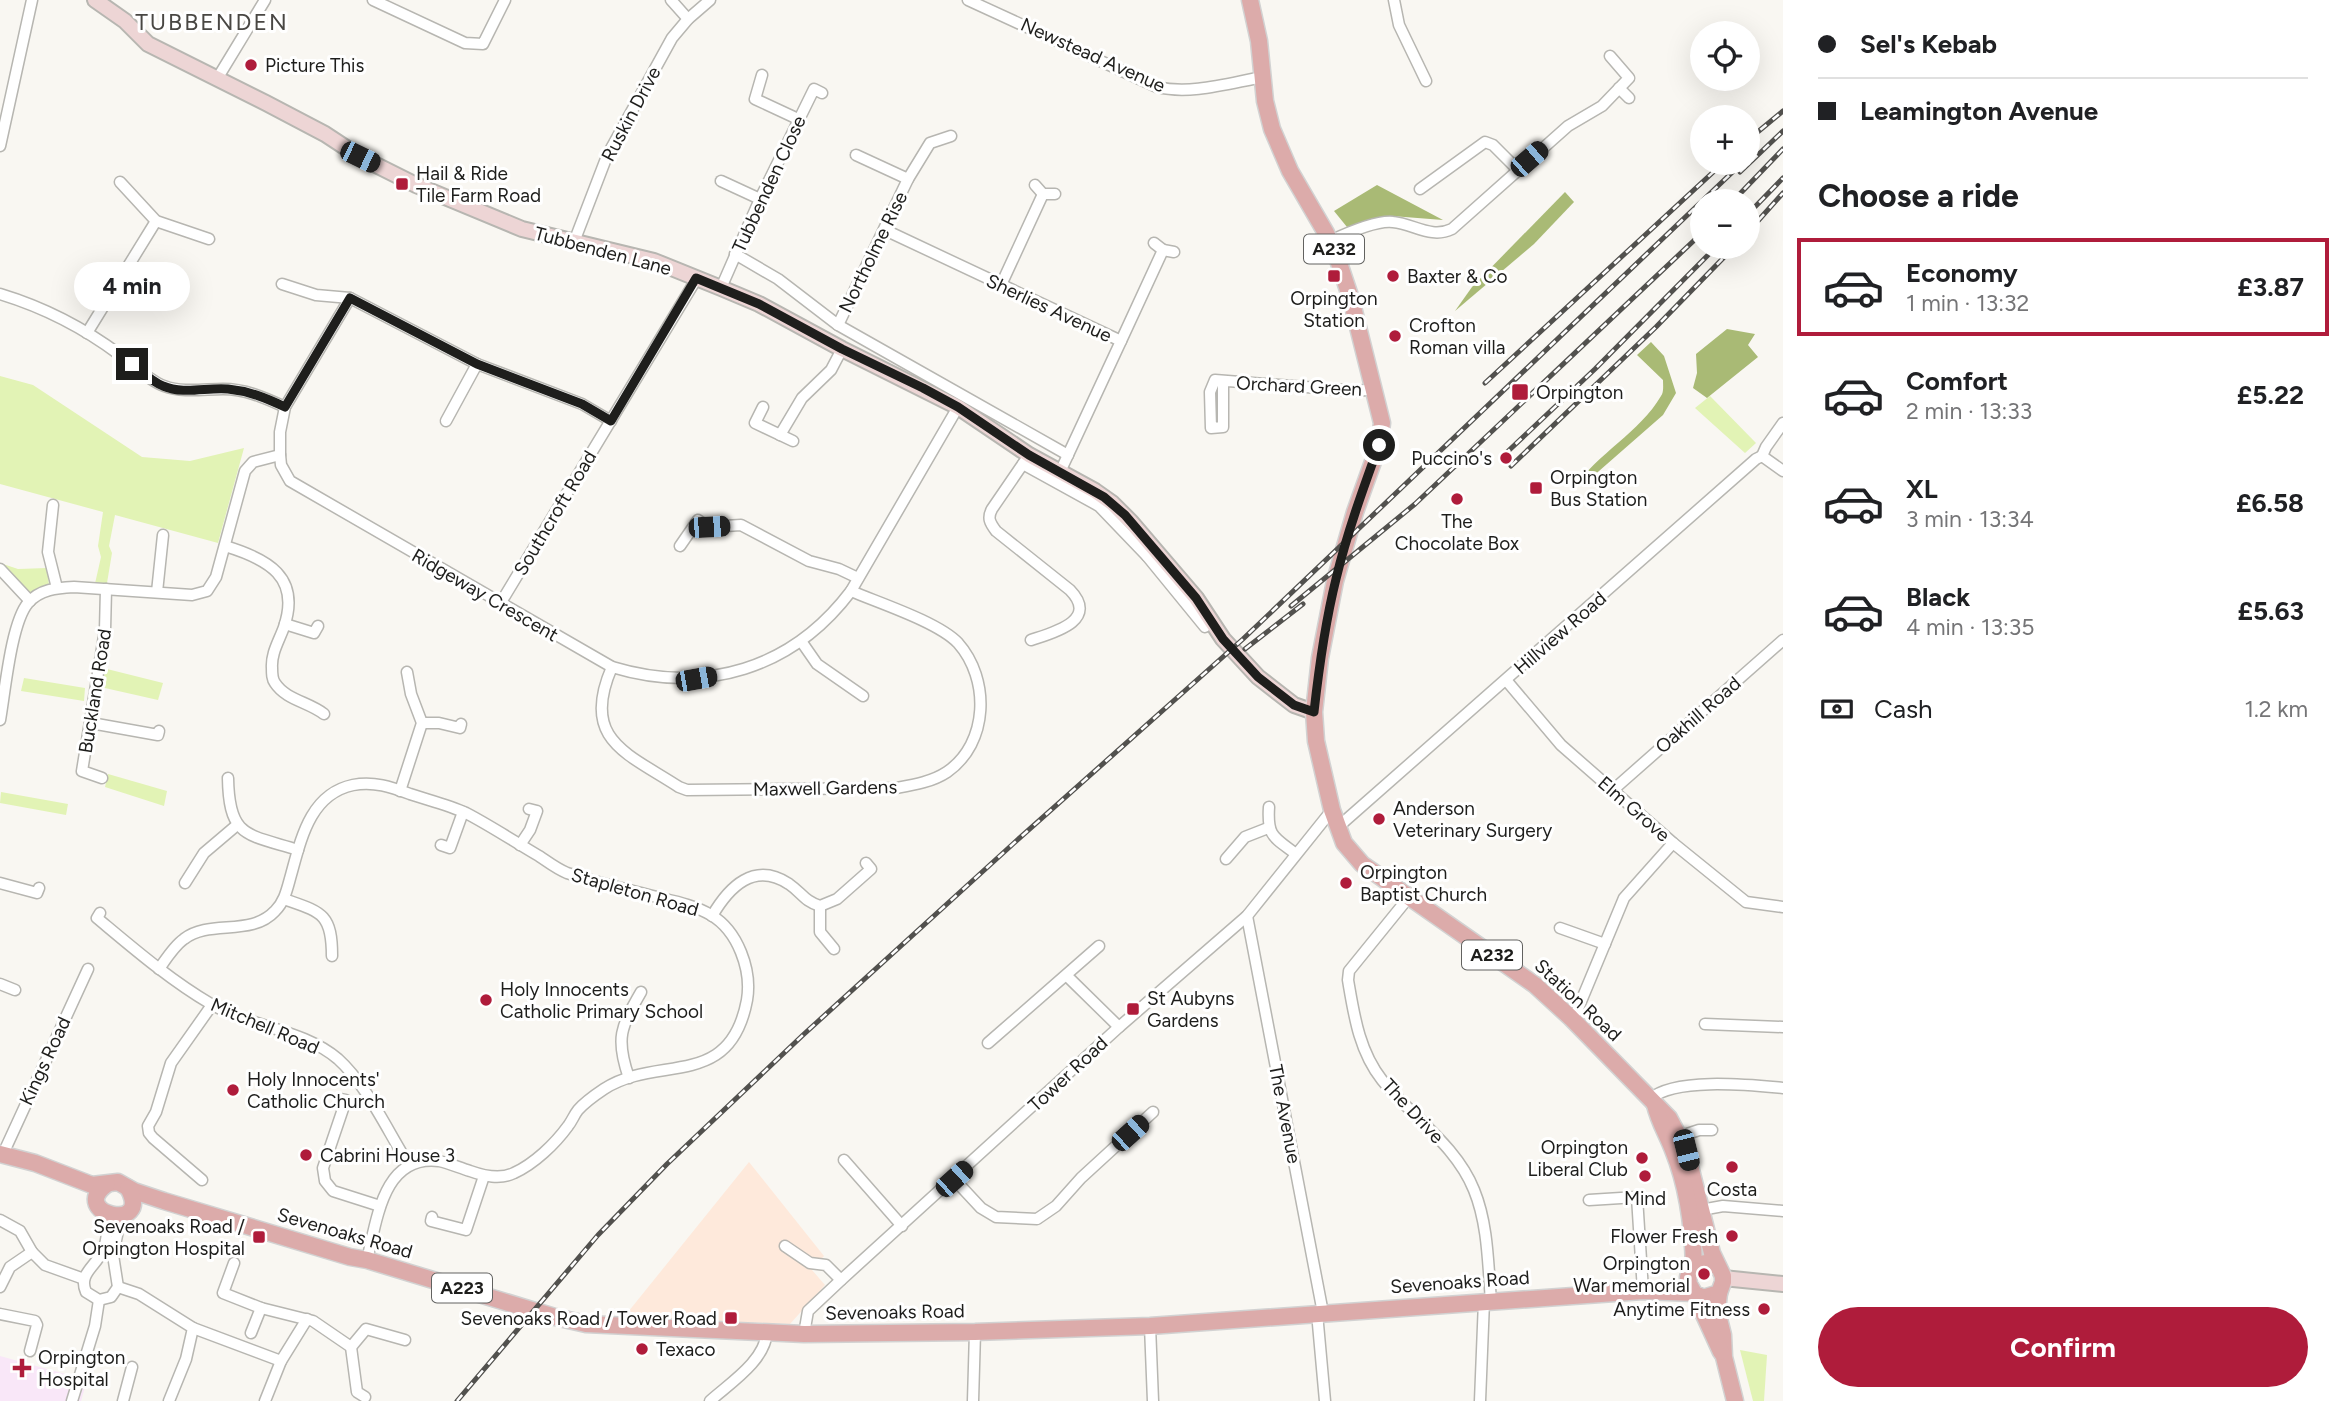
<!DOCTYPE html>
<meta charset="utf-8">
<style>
:root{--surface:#fff;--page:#f6f6f6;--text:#202124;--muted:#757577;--line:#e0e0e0;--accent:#af1c3b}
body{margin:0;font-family:Figtree,sans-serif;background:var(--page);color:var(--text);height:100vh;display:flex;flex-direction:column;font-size:26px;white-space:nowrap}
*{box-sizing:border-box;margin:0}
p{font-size:23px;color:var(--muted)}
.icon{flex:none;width:38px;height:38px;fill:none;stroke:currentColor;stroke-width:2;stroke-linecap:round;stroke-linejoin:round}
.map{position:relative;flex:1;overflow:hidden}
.side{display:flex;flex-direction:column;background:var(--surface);width:560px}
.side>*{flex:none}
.guide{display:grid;align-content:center;height:154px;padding:0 35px;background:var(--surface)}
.buttons{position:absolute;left:1690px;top:21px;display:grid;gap:14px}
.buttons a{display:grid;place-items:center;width:70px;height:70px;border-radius:50%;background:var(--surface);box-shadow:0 7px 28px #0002;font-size:35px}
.end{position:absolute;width:32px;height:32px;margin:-16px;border:9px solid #1e1e1c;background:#fff;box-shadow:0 0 0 4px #fff}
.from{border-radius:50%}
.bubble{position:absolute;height:49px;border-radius:24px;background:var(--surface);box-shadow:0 7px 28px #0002;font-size:23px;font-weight:700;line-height:49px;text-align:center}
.car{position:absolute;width:21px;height:42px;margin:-21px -10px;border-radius:9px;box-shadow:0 0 5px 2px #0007;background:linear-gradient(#222 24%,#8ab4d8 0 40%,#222 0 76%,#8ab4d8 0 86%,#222 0)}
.guide b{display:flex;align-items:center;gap:24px;height:66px;font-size:26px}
.guide b+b{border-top:2px solid var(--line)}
.guide i{width:18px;height:18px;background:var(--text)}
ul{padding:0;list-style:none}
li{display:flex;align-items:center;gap:21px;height:98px;margin:0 14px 10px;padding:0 21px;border:4px solid transparent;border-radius:0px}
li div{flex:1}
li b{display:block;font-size:26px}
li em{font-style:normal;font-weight:700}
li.current{border-color:var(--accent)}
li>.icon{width:63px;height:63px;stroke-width:1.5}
h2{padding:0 35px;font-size:32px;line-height:84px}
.pay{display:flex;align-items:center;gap:18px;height:77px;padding:0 35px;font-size:26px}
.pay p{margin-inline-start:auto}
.primary-button{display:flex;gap:14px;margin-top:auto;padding:14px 35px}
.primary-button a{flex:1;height:80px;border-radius:42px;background:var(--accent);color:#fff;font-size:28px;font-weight:700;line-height:80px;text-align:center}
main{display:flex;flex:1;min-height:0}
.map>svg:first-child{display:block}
</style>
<main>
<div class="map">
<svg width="1783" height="1401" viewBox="0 0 1783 1401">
<rect width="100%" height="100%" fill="#f9f7f2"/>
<polygon fill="#fee9db" points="749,1162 824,1256 812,1270 825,1285 790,1324 624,1317"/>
<polygon fill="#f9e7f8" points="0,1356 87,1380 81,1401 0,1401"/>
<g fill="#e2f3b5">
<polygon points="0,376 33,385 142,457 190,461 244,448 218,543 115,515 109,546 112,553 106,589 94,588 101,557 98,546 103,512 0,484"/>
<polygon points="1710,396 1756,443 1745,453 1695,408"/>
<polygon points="3,564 18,569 47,568 49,585 29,594"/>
<polygon points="99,667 163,683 158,700 96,686"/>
<polygon points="24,678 85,688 84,701 21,691"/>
<polygon points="108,774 167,791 164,806 105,787"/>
<polygon points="1,792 68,804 66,815 0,803"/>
<polygon points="1740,1350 1767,1355 1764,1401 1753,1401"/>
</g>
<g fill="#a9ba75">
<polygon points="1377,185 1443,220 1392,216 1347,227 1334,211"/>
<polygon points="1565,192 1574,202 1534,244 1455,311 1472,287"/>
<polygon points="1727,329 1755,334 1748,345 1758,357 1707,398 1693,388 1697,373 1696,354"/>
<path d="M1651,342l13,14 12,37 -13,22 -80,70 -9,3c23,-34 66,-56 87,-92 3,-4 2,-10 2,-16l-26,-25z"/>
</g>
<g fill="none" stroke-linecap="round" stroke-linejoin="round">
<defs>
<g id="street">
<polyline points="373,0 465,43 483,44 505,0"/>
<polyline points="671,0 688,19"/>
<path d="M968,0l189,87c34,8 72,-4 106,-10"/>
<polyline points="1394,0 1399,25 1426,81"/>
<polyline points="762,75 755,99 798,119"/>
<polyline points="217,79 265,0"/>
<polyline points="1619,88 1629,98"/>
<polyline points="0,146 32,0"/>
<polyline points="856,155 908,179"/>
<polyline points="721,181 760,199"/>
<polyline points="120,182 156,221 209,239"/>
<polyline points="1035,185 1043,194 1055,194"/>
<polyline points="1420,189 1485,142 1493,145 1517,169"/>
<polyline points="885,230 1121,341 1060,472"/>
<path d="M1330,241c15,-7 47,-21 63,-19 21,2 38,17 59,7l116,-103 34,-20 27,-28 -19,-22"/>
<polyline points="574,242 607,156 672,38 688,19 710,0"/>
<polyline points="1154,243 1163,250"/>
<polyline points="735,254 778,279 838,325 1068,455"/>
<polyline points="282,284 316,295 350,298 477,364 582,404 611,421"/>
<polyline points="1001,285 1043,194"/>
<polyline points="721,288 760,199 814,89 822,93"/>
<path d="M0,294c43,13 84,34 120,61 14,10 28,25 44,31 19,7 40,3 59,3 23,0 42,9 62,18"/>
<path d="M350,298l-65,109 -5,25v23l1,10 9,16 322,186c93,28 180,2 239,-76l107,-184"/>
<polyline points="838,325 908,179 930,143 951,136"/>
<polyline points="87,333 156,221"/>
<polyline points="1121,341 1163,250 1174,252"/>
<polyline points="1223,381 1223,427 1211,428 1210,392 1215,380 1357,391 1375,389"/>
<polyline points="763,407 755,423 793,441"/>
<polyline points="446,421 477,364"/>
<polyline points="780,435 802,398 831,370 842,349"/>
<path d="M1029,455l-37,54c-5,9 -2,14 4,22l74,59c30,31 -18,43 -39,50"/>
<polyline points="1762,456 1766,447 1783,423"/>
<polyline points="1023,464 1099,506 1147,556 1155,550"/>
<polyline points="53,505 48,552 57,588"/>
<path d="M225,546c43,13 76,31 59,81 -5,14 -13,26 -12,41 0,6 0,11 3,15 11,17 34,19 49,31"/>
<polyline points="680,546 698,520 708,527 741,525 809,561 839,569 858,578"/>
<polyline points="1147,556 1205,627"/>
<polyline points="0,569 30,601"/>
<polyline points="157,592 163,535"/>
<polyline points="500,604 697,278"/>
<polyline points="285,624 314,633 318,626"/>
<polyline points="801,641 817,664 863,696"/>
<path d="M612,667c-32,73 15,86 67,120l8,3 209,-2c17,-3 36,-6 51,-16 42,-29 43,-93 11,-129 -20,-21 -79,-40 -107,-52"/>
<polyline points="1506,680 1561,745 1673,843 1746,902 1783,907"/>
<path d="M0,720c5,-28 11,-97 28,-117 12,-14 29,-15 46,-16l118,8 15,-4 9,-14 29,-106 8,-9 27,-7"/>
<polyline points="91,723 158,735 159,731"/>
<polyline points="422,723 439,723 460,728 461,724"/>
<polyline points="102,778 82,771 105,630 106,589"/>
<path d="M228,778c1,60 19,56 70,72"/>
<polyline points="1613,790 1783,640"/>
<polyline points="400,791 422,723 411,694 407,672"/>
<path d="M1269,807c-2,30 5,30 27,47"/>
<polyline points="1338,827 1756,459 1762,456 1783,471"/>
<polyline points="441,845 450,848 463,812"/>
<polyline points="520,845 530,830 537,811 529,809"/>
<polyline points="1226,859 1245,837 1268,828"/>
<polyline points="0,883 37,893 39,888"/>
<polyline points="185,883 204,853 237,825"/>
<path d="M1409,897l-60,74 -1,9c6,35 11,71 34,100 30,37 74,65 92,110 14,34 14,74 17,111"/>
<path d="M284,899c37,13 48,14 48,57"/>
<polyline points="820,906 820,932 834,949"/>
<path d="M100,913l-3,5c36,30 73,62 114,86 39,23 92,25 127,55 29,26 50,73 71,106"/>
<path d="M712,916c17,-29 42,-55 77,-32 13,9 15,17 31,22l17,-7 34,-30 -5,-6"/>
<polyline points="1247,916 1323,1313"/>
<polyline points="1560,928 1605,944"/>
<path d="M159,969c7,-10 15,-23 25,-30 26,-20 67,-2 91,-28 10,-10 12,-22 16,-36 10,-36 19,-81 62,-90 21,-4 38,2 57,9 18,6 39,11 56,19 25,13 49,29 73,43 9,6 18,13 28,17 30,10 63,17 94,25 17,4 35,8 50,17 27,16 41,55 36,85 -17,91 -89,54 -143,89 -9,6 -19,13 -26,21 -4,5 -6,11 -10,16 -13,18 -34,38 -54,47 -14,7 -30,3 -44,-2 -10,-3 -21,-8 -31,-10 -56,-7 -62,59 -72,99"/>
<polyline points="1067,976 1119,1027"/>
<polyline points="0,984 15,990"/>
<polyline points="1571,1018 1577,1011 1624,898 1673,843"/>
<polyline points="1705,1024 1783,1027"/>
<polyline points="988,1043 1099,946"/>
<path d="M629,1078c-14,-40 -8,-51 12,-86"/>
<polyline points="341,1099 346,1100 323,1168 325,1181 333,1191 380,1206"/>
<path d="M1650,1099c25,-22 100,-14 133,-11"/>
<polyline points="1675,1138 1699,1130 1712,1130"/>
<polyline points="3,1154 88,969"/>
<polyline points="844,1160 902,1226"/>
<polyline points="954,1179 981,1208 996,1217 1037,1219 1056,1206 1081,1178 1153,1112"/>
<polyline points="202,1180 153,1138 149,1133 148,1126 156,1112 171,1063 212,1005"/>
<polyline points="1589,1200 1637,1197 1643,1291"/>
<polyline points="1701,1210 1723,1206 1783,1211"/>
<path d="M104,1213c4,13 4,27 -2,39 -7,15 -24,22 -16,40l13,8 12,-3 7,-10 -5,-32 7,-34 5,-8"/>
<polyline points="432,1217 431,1221 466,1230 484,1176"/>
<polyline points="0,1220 20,1231 32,1252"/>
<polyline points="785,1246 810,1263 826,1265 841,1280"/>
<polyline points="234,1263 223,1293 261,1308 251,1333"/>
<polyline points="0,1287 10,1267 32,1252 45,1265 84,1279"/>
<polyline points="118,1287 139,1294 193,1328 186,1359 169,1401"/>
<polyline points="261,1308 313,1321 351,1347 357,1392 365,1397"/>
<polyline points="1317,1313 1325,1401"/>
<polyline points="0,1314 35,1321 37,1325 30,1351"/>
<polyline points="1150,1326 1153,1401"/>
<polyline points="193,1328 281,1361 265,1401"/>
<polyline points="804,1334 808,1311 841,1280 1119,1027 1247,916 1332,810"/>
<polyline points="351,1347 366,1329 405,1340"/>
<polyline points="281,1361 307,1319"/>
<polyline points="72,1401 95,1326 99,1300"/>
<polyline points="123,1401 132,1367"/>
<path d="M710,1401c20,-18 55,-40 57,-69"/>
<polyline points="973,1401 975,1332"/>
<polyline points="1480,1401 1484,1301"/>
</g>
<g id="secondary">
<polyline points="95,0 125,21 148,44 266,103 325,134 360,157 416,185 522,229 654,261 721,288 759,304 842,349 958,407 1029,455 1095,491 1112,503 1131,522 1196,598 1223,639 1258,677 1294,705 1314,712"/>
<polyline points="1723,1278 1783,1284"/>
</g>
<g id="primary">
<polyline points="1250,0 1259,41 1265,101 1272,129 1290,171 1326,233 1338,260 1351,299 1382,423 1379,445 1355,512 1335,581 1320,658 1314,712 1316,741 1332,810 1344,843 1362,864 1535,985 1571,1018 1669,1118 1686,1150 1712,1253 1723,1276 1723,1282 1719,1293 1703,1298 1694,1293 1689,1284 1688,1277 1694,1267 1705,1263 1717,1266"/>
<path d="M1655,1105c4,17 12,29 18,45 15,37 20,77 21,117"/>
<polyline points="0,1154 35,1163 92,1185 118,1182 134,1191 164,1201 350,1257 367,1260 555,1317 586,1324 804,1334 975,1332 1150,1326 1643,1291 1694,1293"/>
<path d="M107,1184c-41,30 47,50 21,4"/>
<polyline points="1719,1293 1717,1311 1723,1335 1724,1357 1735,1401"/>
<polyline points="1698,1296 1700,1306 1721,1352"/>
</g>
</defs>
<use href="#street" stroke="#b7b6b1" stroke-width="13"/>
<use href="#secondary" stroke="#b7b6b1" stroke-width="18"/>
<use href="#primary" stroke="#d2d2d2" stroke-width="19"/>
<use href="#street" stroke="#fff" stroke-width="10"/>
<use href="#secondary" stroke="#edd5d5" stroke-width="14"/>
<use href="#primary" stroke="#dcabaa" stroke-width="16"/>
<defs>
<g id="rail">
<polyline points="1748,140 1783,111"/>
<polyline points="1740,172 1783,131"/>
<polyline points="1733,201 1783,149"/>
<polyline points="1748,214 1783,178"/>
<polyline points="1748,232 1783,193"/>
<polyline points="1485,383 1723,163"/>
<polyline points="1504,455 1595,369 1716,247"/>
<polyline points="1511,466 1656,327 1734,247"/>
<polyline points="1291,606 1415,504 1703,232"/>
<polyline points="1245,649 1303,604"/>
<polyline points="457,1401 598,1235 667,1164 803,1035 1014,843 1243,639 1742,163"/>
</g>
</defs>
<use href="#rail" stroke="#52514e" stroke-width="5"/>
<use href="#rail" stroke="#fff" stroke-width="2.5" stroke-dasharray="8" stroke-linecap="butt"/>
</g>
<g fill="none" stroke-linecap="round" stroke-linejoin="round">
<path stroke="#1e1e1c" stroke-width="9" d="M132,364c9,7 20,18 31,22 21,9 44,1 65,3 21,2 38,9 57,18l65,-109 127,66 105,40 29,17 85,-143 63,26 83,45 81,39 35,19 71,48 75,42 21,18 71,83 27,41 35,38 36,28 20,7c5,-45 11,-89 22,-133 11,-46 27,-90 43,-134"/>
</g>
<g fill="#af1c3b" stroke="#fff" stroke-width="2.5">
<circle cx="251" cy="65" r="7"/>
<rect x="395" y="177" width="14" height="14" rx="3.5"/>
<rect x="1327" y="269" width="14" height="14" rx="3.5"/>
<circle cx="1393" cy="276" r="7"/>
<circle cx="1395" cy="336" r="7"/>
<rect x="1511" y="383" width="18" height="18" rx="3.5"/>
<circle cx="1506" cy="458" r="7"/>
<rect x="1529" y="481" width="14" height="14" rx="3.5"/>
<circle cx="1457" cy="499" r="7"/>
<circle cx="1379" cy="819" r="7"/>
<circle cx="1346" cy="883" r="7"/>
<circle cx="486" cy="1000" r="7"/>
<rect x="1126" y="1002" width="14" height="14" rx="3.5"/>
<circle cx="233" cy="1090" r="7"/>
<circle cx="306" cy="1155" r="7"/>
<circle cx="1642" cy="1158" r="7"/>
<circle cx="1732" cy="1167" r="7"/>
<circle cx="1645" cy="1176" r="7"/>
<circle cx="1732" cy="1236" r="7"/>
<rect x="252" y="1230" width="14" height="14" rx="3.5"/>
<circle cx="1704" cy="1274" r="7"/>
<circle cx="1764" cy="1309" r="7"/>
<rect x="724" y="1311" width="14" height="14" rx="3.5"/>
<circle cx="642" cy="1349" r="7"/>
<path d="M18.5 1357.5h7v7h7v7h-7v7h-7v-7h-7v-7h7z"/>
</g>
<g text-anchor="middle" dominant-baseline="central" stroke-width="6" stroke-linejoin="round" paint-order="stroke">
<g fill="#fff" stroke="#626260" stroke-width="2">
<rect x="1304" y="234.5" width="60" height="29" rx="5"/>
<rect x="1462" y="940.5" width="60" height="29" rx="5"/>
<rect x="432" y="1273.5" width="60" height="29" rx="5"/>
</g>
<g font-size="18" font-weight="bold" fill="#1e1e1c">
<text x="1334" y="249">A232</text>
<text x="1492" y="955">A232</text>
<text x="462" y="1288">A223</text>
</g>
<g font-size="19" fill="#1e1e1c" stroke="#fff">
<text transform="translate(1093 55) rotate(24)">Newstead Avenue</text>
<text transform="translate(631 114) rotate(-62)">Ruskin Drive</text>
<text transform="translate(769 184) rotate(-65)">Tubbenden Close</text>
<text transform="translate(603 251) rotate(15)">Tubbenden Lane</text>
<text transform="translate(873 252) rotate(-64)">Northolme Rise</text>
<text transform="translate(1049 308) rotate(25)">Sherlies Avenue</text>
<text transform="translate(1299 386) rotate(3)">Orchard Green</text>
<text transform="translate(555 513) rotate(-59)">Southcroft Road</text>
<text transform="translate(485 595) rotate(30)">Ridgeway Crescent</text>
<text transform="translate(1560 633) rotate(-41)">Hillview Road</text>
<text transform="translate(95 691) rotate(-81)">Buckland Road</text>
<text transform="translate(1698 715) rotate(-41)">Oakhill Road</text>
<text transform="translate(825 788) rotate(-1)">Maxwell Gardens</text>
<text transform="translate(1634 809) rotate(41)">Elm Grove</text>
<text transform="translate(635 892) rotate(16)">Stapleton Road</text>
<text transform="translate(1578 1000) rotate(43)">Station Road</text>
<text transform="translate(265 1026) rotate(23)">Mitchell Road</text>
<text transform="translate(45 1061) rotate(-65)">Kings Road</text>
<text transform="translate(1068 1074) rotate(-43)">Tower Road</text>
<text transform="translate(1413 1111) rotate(47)">The Drive</text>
<text transform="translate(1285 1114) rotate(79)">The Avenue</text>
<text transform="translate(345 1233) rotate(16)">Sevenoaks Road</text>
<text transform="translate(1460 1282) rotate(-4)">Sevenoaks Road</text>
<text transform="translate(895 1312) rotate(-1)">Sevenoaks Road</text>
</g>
<g font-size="19" fill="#1e1e1c" stroke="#fff" text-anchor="start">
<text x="265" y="65">Picture This</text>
<text x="416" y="173">Hail &amp; Ride<tspan x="416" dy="22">Tile Farm Road</tspan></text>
<text x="1407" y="276">Baxter &amp; Co</text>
<text x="1334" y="298" text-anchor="middle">Orpington<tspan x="1334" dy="22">Station</tspan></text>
<text x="1409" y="325">Crofton<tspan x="1409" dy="22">Roman villa</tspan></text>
<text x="1536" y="392">Orpington</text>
<text x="1492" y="458" text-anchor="end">Puccino's</text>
<text x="1550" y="477">Orpington<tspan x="1550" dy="22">Bus Station</tspan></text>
<text x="1457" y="521" text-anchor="middle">The<tspan x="1457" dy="22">Chocolate Box</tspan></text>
<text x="1393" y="808">Anderson<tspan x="1393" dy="22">Veterinary Surgery</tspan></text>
<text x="1360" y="872">Orpington<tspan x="1360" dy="22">Baptist Church</tspan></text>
<text x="500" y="989">Holy Innocents<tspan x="500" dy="22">Catholic Primary School</tspan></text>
<text x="1147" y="998">St Aubyns<tspan x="1147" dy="22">Gardens</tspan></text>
<text x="247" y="1079">Holy Innocents'<tspan x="247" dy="22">Catholic Church</tspan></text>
<text x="1628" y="1147" text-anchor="end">Orpington<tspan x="1628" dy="22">Liberal Club</tspan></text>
<text x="320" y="1155">Cabrini House 3</text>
<text x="1732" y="1189" text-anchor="middle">Costa</text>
<text x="1645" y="1198" text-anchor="middle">Mind</text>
<text x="245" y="1226" text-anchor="end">Sevenoaks Road /<tspan x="245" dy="22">Orpington Hospital</tspan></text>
<text x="1718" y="1236" text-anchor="end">Flower Fresh</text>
<text x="1690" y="1263" text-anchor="end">Orpington<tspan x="1690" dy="22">War memorial</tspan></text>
<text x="1750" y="1309" text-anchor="end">Anytime Fitness</text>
<text x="717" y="1318" text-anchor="end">Sevenoaks Road / Tower Road</text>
<text x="656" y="1349">Texaco</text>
<text x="38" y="1357">Orpington<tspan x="38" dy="22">Hospital</tspan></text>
</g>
<g font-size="23" letter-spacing="2" fill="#494743" stroke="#fff">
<text x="212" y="22">TUBBENDEN</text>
</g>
</g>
</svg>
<div class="buttons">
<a><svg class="icon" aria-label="locate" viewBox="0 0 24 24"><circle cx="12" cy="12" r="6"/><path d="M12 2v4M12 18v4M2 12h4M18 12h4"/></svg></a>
<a>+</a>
<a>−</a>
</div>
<i class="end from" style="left:1379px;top:445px"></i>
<i class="end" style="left:132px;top:364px"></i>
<div class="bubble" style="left:74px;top:262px;width:116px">4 min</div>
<i class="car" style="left:360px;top:157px;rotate:116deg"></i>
<i class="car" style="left:1529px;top:159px;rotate:49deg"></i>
<i class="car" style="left:709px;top:527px;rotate:87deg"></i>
<i class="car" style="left:696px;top:679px;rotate:80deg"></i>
<i class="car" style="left:1130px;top:1133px;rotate:48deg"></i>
<i class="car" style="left:1686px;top:1150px;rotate:166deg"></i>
<i class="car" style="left:954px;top:1179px;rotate:48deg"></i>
</div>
<section class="side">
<div class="guide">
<b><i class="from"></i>Sel's Kebab</b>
<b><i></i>Leamington Avenue</b>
</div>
<h2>Choose a ride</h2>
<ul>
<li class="current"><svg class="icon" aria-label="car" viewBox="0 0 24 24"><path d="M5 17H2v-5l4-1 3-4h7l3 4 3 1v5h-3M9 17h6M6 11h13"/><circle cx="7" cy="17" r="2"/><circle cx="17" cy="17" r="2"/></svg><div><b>Economy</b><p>1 min · 13:32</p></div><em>£3.87</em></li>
<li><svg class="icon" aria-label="car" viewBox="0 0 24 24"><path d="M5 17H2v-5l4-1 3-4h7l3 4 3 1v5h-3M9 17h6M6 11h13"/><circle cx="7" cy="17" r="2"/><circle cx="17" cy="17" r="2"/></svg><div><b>Comfort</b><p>2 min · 13:33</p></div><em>£5.22</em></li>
<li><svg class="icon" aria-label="car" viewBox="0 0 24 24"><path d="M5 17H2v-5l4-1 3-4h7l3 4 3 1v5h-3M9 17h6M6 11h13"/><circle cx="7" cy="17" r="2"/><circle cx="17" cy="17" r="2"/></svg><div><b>XL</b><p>3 min · 13:34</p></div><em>£6.58</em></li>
<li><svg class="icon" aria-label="car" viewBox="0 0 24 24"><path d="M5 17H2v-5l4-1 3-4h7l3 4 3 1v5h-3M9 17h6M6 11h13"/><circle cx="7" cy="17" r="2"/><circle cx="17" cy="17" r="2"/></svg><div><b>Black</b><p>4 min · 13:35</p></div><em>£5.63</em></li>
</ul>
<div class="pay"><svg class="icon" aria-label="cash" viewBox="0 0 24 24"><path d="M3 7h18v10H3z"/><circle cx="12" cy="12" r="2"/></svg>Cash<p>1.2 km</p></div>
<div class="primary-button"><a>Confirm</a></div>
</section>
</main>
